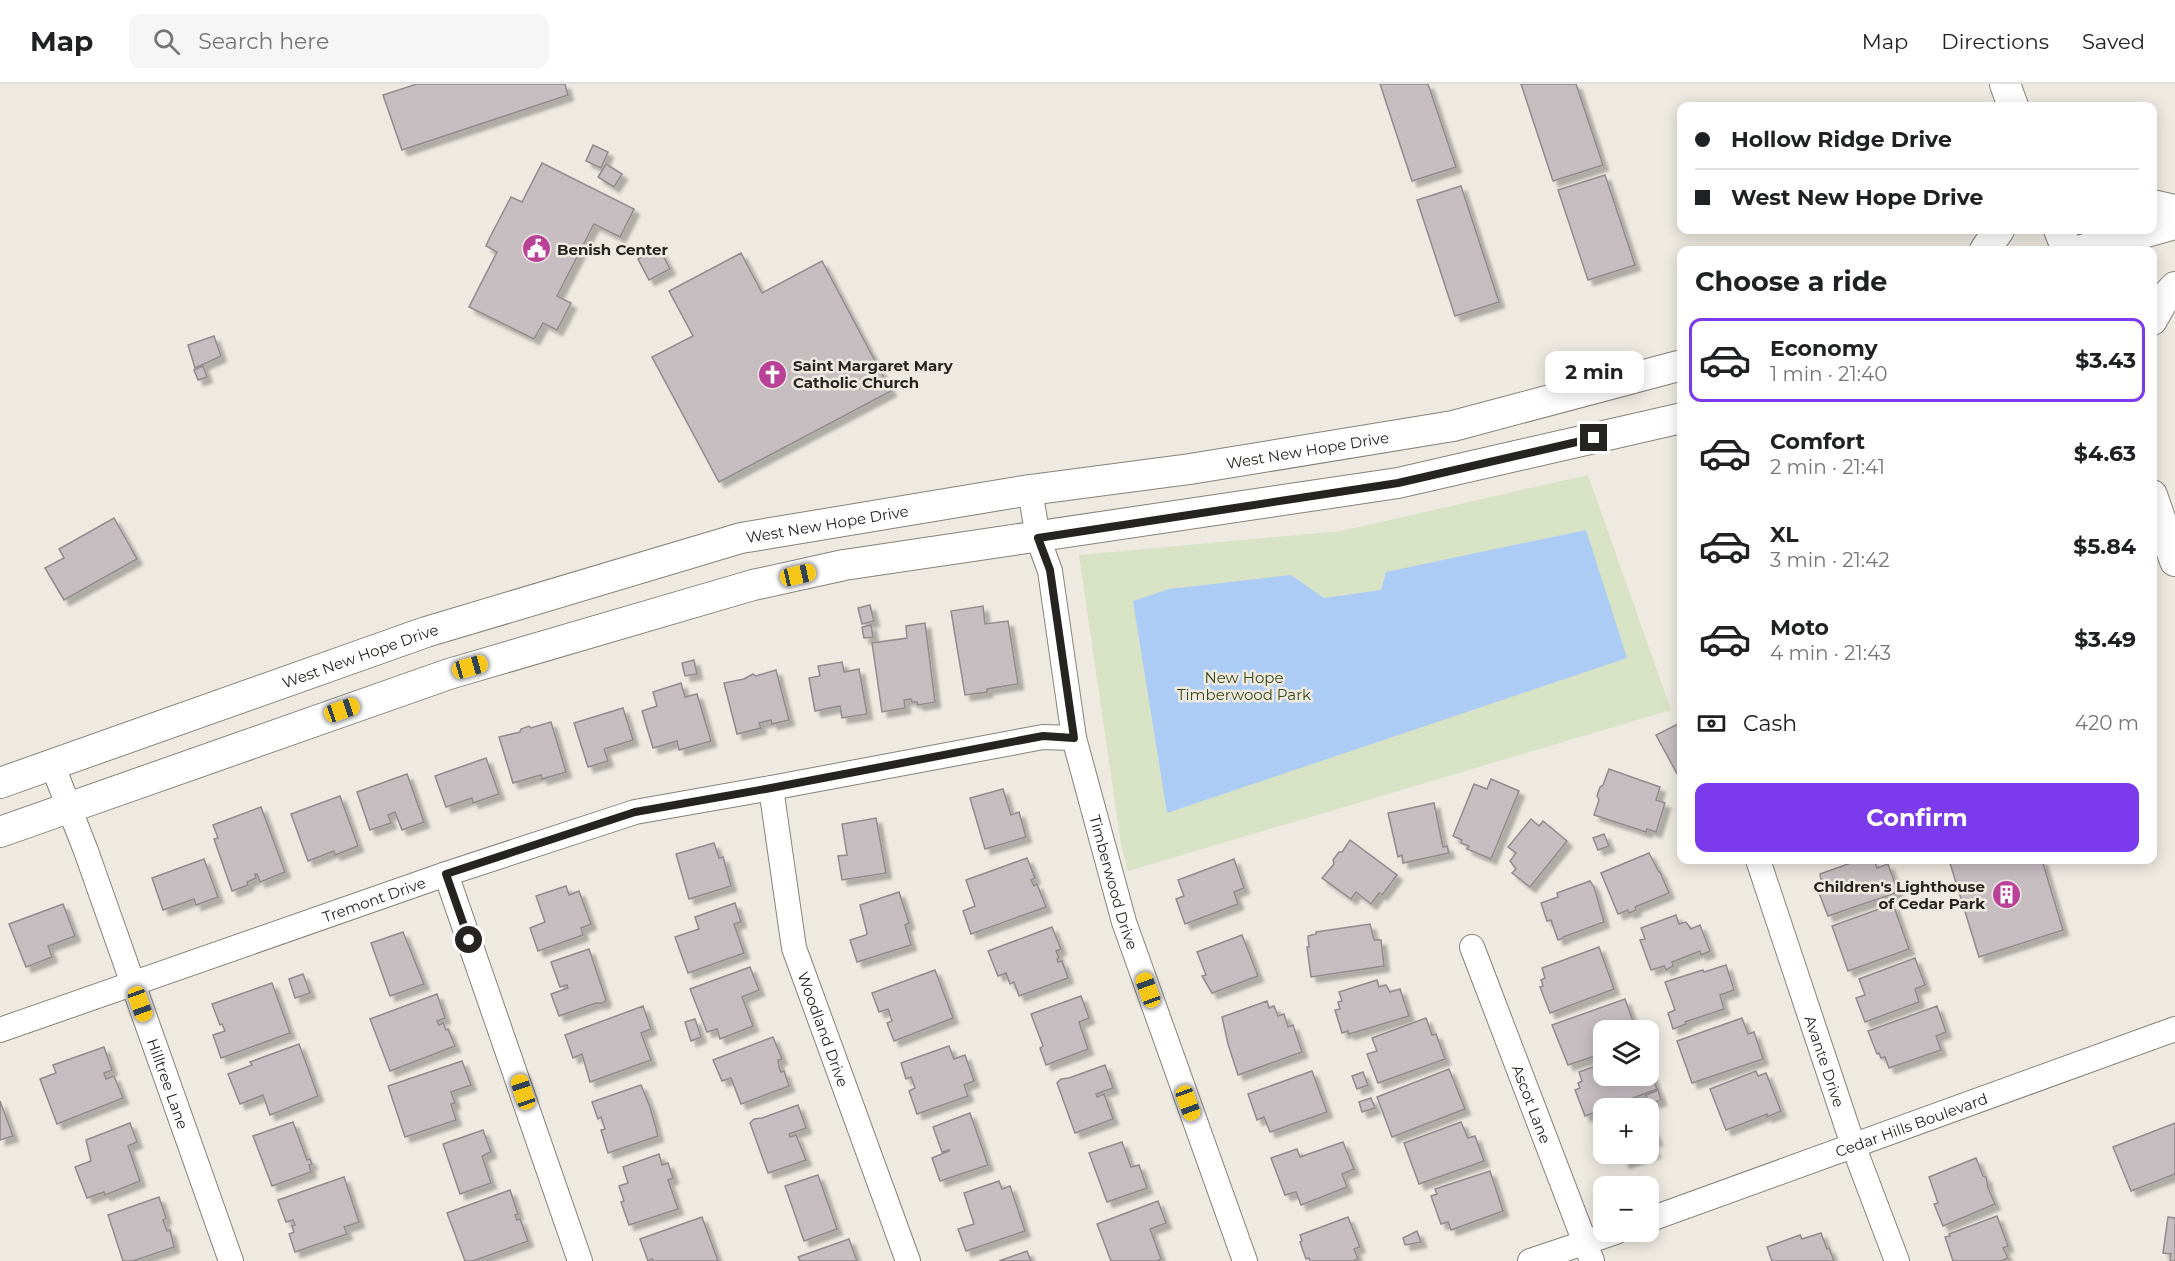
<!DOCTYPE html>
<meta charset="utf-8">
<style>
:root{--surface:#fff;--page:#f6f6f6;--text:#202124;--muted:#757577;--line:#e0e0e0;--accent:#7c3aed}
body{margin:0;font-family:Montserrat,sans-serif;background:var(--page);color:var(--text);height:100vh;display:flex;flex-direction:column;font-size:22px;white-space:nowrap}
*{box-sizing:border-box;margin:0}
p{font-size:20px;color:var(--muted)}
.icon{flex:none;width:33px;height:33px;fill:none;stroke:currentColor;stroke-width:2;stroke-linecap:round;stroke-linejoin:round}
.map{position:relative;flex:1;overflow:hidden}
.drawer{position:absolute;left:1677px;top:162px;width:480px;height:618px;display:flex;flex-direction:column;background:var(--surface);border-radius:12px;box-shadow:0 3px 15px #0003}
.drawer>*{flex:none}
.hud{position:absolute;left:1677px;top:18px;width:480px;height:132px;border-radius:12px;box-shadow:0 3px 15px #0003;display:grid;align-content:center;height:132px;padding:0 18px;background:var(--surface)}
.controls{position:absolute;left:1593px;top:936px;display:grid;gap:12px}
.controls a{display:grid;place-items:center;width:66px;height:66px;border-radius:12px;background:var(--surface);box-shadow:0 3px 15px #0003;font-size:30px}
.end{position:absolute;width:27px;height:27px;margin:-14px;border:8px solid #262421;background:#fff;box-shadow:0 0 0 3px #fff}
.from{border-radius:50%}
.bubble{position:absolute;height:42px;border-radius:12px;background:var(--surface);box-shadow:0 3px 15px #0003;font-size:20px;font-weight:700;line-height:42px;text-align:center}
.car{position:absolute;width:18px;height:36px;margin:-18px -9px;border-radius:8px;box-shadow:0 0 4px 2px #0007;background:linear-gradient(#f5c518 24%,#345 0 40%,#f5c518 0 76%,#345 0 86%,#f5c518 0)}
.hud b{display:flex;align-items:center;gap:21px;height:57px;font-size:22px}
.hud b+b{border-top:2px solid var(--line)}
.hud i{width:15px;height:15px;background:var(--text)}
ul{padding:0;list-style:none}
li{display:flex;align-items:center;gap:18px;height:84px;margin:0 12px 9px;padding:0 6px;border:3px solid transparent;border-radius:12px}
li div{flex:1}
li b{display:block;font-size:22px}
li em{font-style:normal;font-weight:700}
li.current{border-color:var(--accent)}
li>.icon{width:54px;height:54px;stroke-width:1.5}
h2{padding:0 18px;font-size:27px;line-height:72px}
.pay{display:flex;align-items:center;gap:15px;height:66px;padding:0 18px;font-size:22px}
.pay p{margin-inline-start:auto}
.action{display:flex;gap:12px;margin-top:auto;padding:12px 18px}
.action a{flex:1;height:69px;border-radius:12px;background:var(--accent);color:#fff;font-size:24px;font-weight:700;line-height:69px;text-align:center}
header{display:flex;align-items:center;gap:36px;box-sizing:border-box;height:84px;padding:0 30px;background:var(--surface);border-bottom:2px solid var(--line)}
header strong{font-size:28px}
nav{display:flex;gap:33px;margin-inline-start:auto;font-size:21px}
.search{width:420px;height:54px;background:var(--page);display:flex;align-items:center;gap:15px;box-sizing:border-box;padding:0 21px;border-radius:12px;color:var(--muted);font-size:22px}
.map>svg:first-child{display:block}
</style>
<header>
<strong>Map</strong>
<div class="search"><svg class="icon" aria-label="search" viewBox="0 0 24 24"><circle cx="10" cy="10" r="6"/><path d="M15 15l6 6"/></svg>Search here</div>
<nav><a>Map</a><a>Directions</a><a>Saved</a></nav>
</header>
<div class="map">
<svg width="2175" height="1177" viewBox="0 0 2175 1177">
<defs>
<filter id="shadow"><feDropShadow dx="5.5" dy="5.5" stdDeviation="1.5" flood-color="#0004"/></filter>
</defs>
<rect width="100%" height="100%" fill="#eeeae2"/>
<polygon fill="#d8e2c4" points="1588,391 1671,626 1128,787 1121,760 1079,471 1341,447"/>
<polygon fill="#acccf6" points="1586,446 1627,574 1167,729 1133,517 1169,505 1291,491 1324,514 1381,506 1386,488"/>
<g fill="#c6bdc1" stroke="#928a8d" stroke-width="1.5" filter="url(#shadow)">
<polygon points="417,0 565,0 568,11 402,66 383,11"/>
<polygon points="1380,0 1428,0 1456,83 1412,97"/>
<polygon points="1521,0 1576,0 1603,81 1553,97"/>
<polygon points="593,61 608,68 601,84 586,77"/>
<polygon points="542,79 634,125 620,153 594,140 557,212 571,219 557,246 543,239 534,255 469,223 497,168 486,162 489,155 511,113 522,118"/>
<polygon points="606,80 622,90 614,103 598,93"/>
<polygon points="1605,91 1635,181 1588,196 1558,106"/>
<polygon points="1461,102 1499,218 1455,232 1417,116"/>
<polygon points="659,164 670,185 649,196 638,175"/>
<polygon points="741,169 762,209 822,177 891,307 719,398 652,273 693,252 669,207"/>
<polygon points="214,252 221,272 195,284 188,261"/>
<polygon points="203,282 207,293 198,296 194,286"/>
<polygon points="114,434 137,475 64,516 45,484 64,474 59,465"/>
<polygon points="870,521 874,537 862,540 858,524"/>
<polygon points="983,522 985,540 1008,537 1018,600 987,605 987,608 965,611 951,527"/>
<polygon points="925,539 935,618 918,621 917,618 912,618 911,615 904,616 905,624 882,628 872,559 907,554 906,542"/>
<polygon points="871,541 873,553 864,554 862,543"/>
<polygon points="694,576 697,590 685,592 682,579"/>
<polygon points="842,578 844,588 859,585 867,630 842,634 840,622 815,627 809,594 820,592 818,582"/>
<polygon points="776,586 789,636 772,640 771,636 759,639 761,644 737,650 724,599 744,595 753,590 756,592"/>
<polygon points="681,599 685,613 697,610 711,657 679,666 677,657 653,664 642,627 657,622 653,608"/>
<polygon points="623,624 633,656 604,665 608,677 588,683 574,639"/>
<polygon points="551,638 566,688 542,695 541,691 513,699 499,653 520,648 521,645 529,642 531,644"/>
<polygon points="1682,638 1682,697 1681,697 1656,651"/>
<polygon points="486,674 499,710 473,719 472,714 446,723 435,692"/>
<polygon points="1609,685 1660,703 1656,716 1665,719 1656,748 1647,745 1646,748 1594,731 1599,716 1597,712 1600,703 1603,701"/>
<polygon points="407,690 424,738 402,746 395,728 388,731 391,739 370,746 357,708"/>
<polygon points="1491,695 1519,707 1491,775 1467,765 1469,762 1461,759 1462,756 1453,752 1474,700 1487,705"/>
<polygon points="1003,705 1011,731 1019,728 1026,753 985,765 970,714"/>
<polygon points="340,712 358,762 335,771 334,767 308,777 291,730"/>
<polygon points="1434,719 1443,763 1447,762 1449,769 1403,779 1402,771 1398,773 1388,729"/>
<polygon points="261,723 285,788 260,798 257,790 255,790 256,794 247,798 248,801 232,807 214,755 218,754 213,741"/>
<polygon points="876,734 886,789 842,796 838,772 847,771 842,740"/>
<polygon points="1531,735 1539,742 1543,737 1567,757 1530,803 1512,789 1516,785 1510,777 1516,769 1508,763"/>
<polygon points="1604,750 1609,762 1598,766 1593,754"/>
<polygon points="1350,756 1397,791 1382,811 1379,809 1371,820 1356,808 1351,815 1322,794 1334,780 1333,776 1339,768 1342,768"/>
<polygon points="714,759 719,774 723,773 731,802 689,815 676,770"/>
<polygon points="1649,769 1659,788 1660,788 1669,809 1635,823 1636,826 1629,829 1628,826 1618,830 1601,789"/>
<polygon points="1027,774 1035,794 1031,796 1034,802 1037,800 1046,823 971,850 963,827 975,822 966,796"/>
<polygon points="204,775 218,813 196,821 194,815 163,826 152,794"/>
<polygon points="1234,775 1244,804 1234,808 1238,820 1185,840 1176,815 1184,812 1178,796"/>
<polygon points="1859,776 1874,776 1877,784 1888,780 1898,808 1828,832 1819,809 1823,808 1820,790"/>
<polygon points="1949,776 2042,776 2063,846 1979,873"/>
<polygon points="1590,797 1594,803 1604,838 1563,853 1563,854 1558,856 1551,836 1547,837 1541,819 1558,813 1557,809"/>
<polygon points="566,802 569,811 579,807 591,840 581,844 583,851 538,867 530,844 545,838 536,812"/>
<polygon points="899,808 909,839 905,841 911,861 857,878 850,856 866,851 867,849 860,821"/>
<polygon points="735,819 741,838 734,840 744,869 688,889 675,853 699,845 695,833"/>
<polygon points="63,820 75,852 48,862 52,873 26,883 9,840"/>
<polygon points="1893,820 1909,865 1848,887 1832,842"/>
<polygon points="1676,831 1679,840 1686,838 1691,845 1700,841 1710,867 1701,871 1700,867 1672,878 1673,882 1666,886 1664,882 1651,886 1640,856 1645,855 1641,844"/>
<polygon points="1370,840 1374,856 1381,856 1384,882 1311,893 1307,863 1309,863 1308,852 1316,850 1316,848"/>
<polygon points="1052,843 1061,865 1056,867 1059,874 1057,875 1058,878 1062,877 1068,894 1019,912 1014,898 1010,900 1006,889 998,892 988,867"/>
<polygon points="403,848 424,900 390,912 371,859"/>
<polygon points="1242,851 1258,892 1212,909 1202,892 1206,891 1197,868"/>
<polygon points="1599,863 1614,905 1550,929 1540,903 1543,902 1541,896 1545,894 1542,884"/>
<polygon points="589,865 606,916 603,919 596,919 559,932 551,910 568,904 567,901 560,903 551,878"/>
<polygon points="1915,874 1925,901 1915,905 1919,918 1865,938 1856,914 1865,911 1859,895"/>
<polygon points="1726,881 1734,906 1720,911 1724,925 1685,938 1686,940 1673,945 1668,929 1675,926 1665,898 1703,886 1704,888"/>
<polygon points="750,883 759,906 742,913 753,942 720,955 717,945 707,948 690,905"/>
<polygon points="935,886 953,934 894,957 887,939 892,937 888,925 879,928 872,909"/>
<polygon points="303,890 310,909 295,914 289,895"/>
<polygon points="1377,896 1379,903 1386,901 1390,908 1400,905 1409,932 1349,950 1348,947 1342,949 1335,926 1340,925 1338,918 1342,917 1339,908"/>
<polygon points="272,899 290,949 221,974 213,951 225,947 222,940 220,941 212,920"/>
<polygon points="437,910 445,934 437,937 439,941 443,939 446,946 448,945 455,962 390,987 370,935"/>
<polygon points="1081,912 1089,934 1079,938 1088,965 1046,981 1040,964 1043,962 1031,930"/>
<polygon points="1625,915 1636,946 1604,946 1604,969 1568,981 1552,941"/>
<polygon points="1267,917 1269,924 1274,922 1278,932 1284,930 1288,943 1293,941 1302,968 1238,991 1228,960 1222,933"/>
<polygon points="643,922 651,945 641,949 651,976 590,998 582,970 573,974 565,951"/>
<polygon points="1937,922 1946,948 1936,952 1941,966 1889,984 1885,973 1881,974 1879,969 1877,970 1868,947"/>
<polygon points="1426,934 1432,951 1436,950 1445,975 1378,999 1367,970 1377,967 1372,954"/>
<polygon points="1742,934 1748,950 1754,948 1763,975 1692,999 1677,957"/>
<polygon points="695,935 701,953 691,957 685,938"/>
<polygon points="773,953 782,975 778,976 779,983 781,988 784,987 789,1002 741,1020 731,994 722,997 713,976"/>
<polygon points="299,960 318,1012 270,1031 263,1011 240,1020 228,990 252,981 250,978"/>
<polygon points="949,962 954,975 965,971 974,997 964,1001 968,1012 917,1030 909,1007 915,1004 911,993 906,995 901,979"/>
<polygon points="104,963 112,986 104,989 106,995 114,992 123,1014 57,1040 40,995 56,989 53,981"/>
<polygon points="462,977 471,1001 451,1008 455,1019 451,1020 456,1036 405,1053 388,1002"/>
<polygon points="1604,979 1604,992 1648,992 1648,982 1657,1005 1585,1032 1575,1006 1580,1004 1578,999 1582,997 1579,988"/>
<polygon points="1105,981 1113,1004 1096,1010 1097,1013 1104,1010 1113,1035 1075,1049 1057,999 1061,995 1069,994"/>
<polygon points="1449,985 1465,1025 1392,1053 1377,1013"/>
<polygon points="1312,987 1327,1028 1270,1048 1264,1033 1257,1036 1248,1010"/>
<polygon points="1756,987 1758,992 1766,989 1781,1027 1767,1033 1767,1030 1726,1046 1710,1005"/>
<polygon points="1363,988 1368,1001 1357,1005 1352,992"/>
<polygon points="641,1001 650,1023 658,1052 608,1069 601,1046 605,1045 601,1033 598,1035 592,1018"/>
<polygon points="1658,1006 1661,1016 1649,1020 1646,1011"/>
<polygon points="1371,1014 1375,1024 1362,1028 1359,1018"/>
<polygon points="0,1017 13,1052 0,1056"/>
<polygon points="798,1021 806,1044 789,1050 790,1053 796,1051 806,1076 768,1089 750,1039 754,1035 762,1034"/>
<polygon points="970,1029 988,1081 940,1097 932,1074 949,1067 949,1066 942,1068 933,1043"/>
<polygon points="1648,1034 1657,1056 1651,1058 1655,1068 1624,1079 1621,1070 1648,1070"/>
<polygon points="293,1038 307,1076 310,1075 312,1080 309,1081 311,1088 272,1102 253,1052"/>
<polygon points="1461,1038 1468,1054 1475,1052 1484,1077 1419,1100 1404,1059"/>
<polygon points="130,1039 137,1058 128,1062 140,1097 105,1111 104,1108 87,1114 75,1083 91,1077 86,1056"/>
<polygon points="2175,1039 2175,1090 2131,1107 2113,1063"/>
<polygon points="1604,1040 1604,1066 1602,1067 1596,1049 1598,1049 1596,1043"/>
<polygon points="483,1046 491,1068 482,1072 491,1099 460,1110 443,1060"/>
<polygon points="1122,1058 1131,1083 1139,1081 1147,1104 1107,1118 1089,1069"/>
<polygon points="1343,1058 1354,1085 1342,1090 1347,1103 1301,1121 1296,1108 1285,1111 1271,1074 1297,1065 1300,1073"/>
<polygon points="659,1070 662,1081 668,1079 673,1094 668,1096 678,1125 629,1141 621,1118 624,1117 619,1102 628,1099 623,1083"/>
<polygon points="1976,1074 1983,1092 1986,1093 1988,1104 1995,1120 1943,1142 1934,1120 1938,1119 1929,1093"/>
<polygon points="1490,1087 1503,1127 1451,1146 1448,1138 1441,1140 1431,1112 1437,1110 1435,1105"/>
<polygon points="818,1091 837,1145 804,1157 785,1102"/>
<polygon points="344,1093 359,1138 344,1143 347,1150 295,1168 289,1150 294,1148 292,1142 295,1141 293,1136 286,1138 278,1116"/>
<polygon points="999,1097 1002,1105 1010,1102 1025,1147 966,1167 958,1145 974,1140 964,1109"/>
<polygon points="510,1106 518,1130 515,1131 517,1136 520,1135 528,1157 473,1177 465,1177 447,1129"/>
<polygon points="159,1113 166,1134 163,1136 167,1147 170,1146 174,1163 133,1177 123,1177 108,1131"/>
<polygon points="1158,1117 1166,1139 1150,1145 1161,1175 1157,1177 1111,1177 1097,1140"/>
<polygon points="1997,1132 2008,1162 2003,1164 2008,1174 2001,1177 1953,1177 1945,1153 1950,1152 1949,1150"/>
<polygon points="702,1133 718,1177 653,1177 652,1175 648,1177 640,1155"/>
<polygon points="1348,1133 1360,1163 1354,1165 1358,1175 1353,1177 1310,1177 1309,1174 1306,1175 1300,1158 1302,1157 1300,1151"/>
<polygon points="2168,1133 2175,1134 2175,1177 2170,1177 2171,1170 2163,1169"/>
<polygon points="1417,1147 1421,1158 1405,1161 1403,1154"/>
<polygon points="1821,1149 1827,1165 1829,1164 1834,1177 1772,1177 1767,1163 1800,1151 1802,1155"/>
<polygon points="849,1155 857,1177 800,1177 798,1173"/>
<polygon points="1027,1167 1031,1177 999,1177"/>
</g>
<g fill="none" stroke-linecap="round" stroke-linejoin="round">
<defs>
<g id="minor">
<path id="s1" d="M1030,406l8,48 12,33 24,167 50,184 121,339"/>
<path id="s2" d="M52,680l34,87 145,410"/>
<path id="s3" d="M771,704l23,160 114,313"/>
<path id="s4" d="M1758,776l95,285 44,116"/>
<polyline points="446,790 580,1177"/>
<path id="s5" d="M1472,863l120,314"/>
<path id="s6" d="M0,946l446,-156 189,-62 136,-24 272,-51 31,1"/>
<path id="s7" d="M1648,1136l527,-191"/>
<polyline points="1530,1177 1616,1148"/>
</g>
<g id="major">
<polyline points="2005,0 2013,22"/>
<polyline points="2152,121 2175,126"/>
<polyline points="2059,146 2067,166"/>
<polyline points="1985,166 1999,146"/>
<polyline points="2082,166 2175,140"/>
<polyline points="2152,236 2164,215 2175,203"/>
<polyline points="2152,411 2175,477"/>
<path id="s8" d="M0,699l426,-151 315,-94 289,-48 160,-21 263,-43 229,-61"/>
<polyline points="0,748 449,590 753,501 844,481 1398,399 1682,334"/>
</g>
</defs>
<use href="#minor" stroke="#85827a" stroke-width="26"/>
<use href="#major" stroke="#85827a" stroke-width="32"/>
<use href="#minor" stroke="#fff" stroke-width="24"/>
<use href="#major" stroke="#fff" stroke-width="30"/>
</g>
<g fill="none" stroke-linecap="round" stroke-linejoin="round">
<polyline stroke="#262421" stroke-width="8" points="469,856 446,790 635,728 771,704 1043,652 1074,654 1050,486 1038,454 1398,399 1594,354"/>
</g>
<defs>
<symbol id="civic-disc" viewBox="-11 -11 22 22"><circle r="9.5" fill="#b94297" stroke="#eeeae2"/><path d="M-.6-6.5H3V-4.5H.6V-3L4-1V1h2V6H-6V1h2V-1L-.6-3ZM-1.2 2.5V6h2.4V2.5Z" fill="#fff"/></symbol>
<symbol id="church-disc" viewBox="-11 -11 22 22"><circle r="9.5" fill="#b94297" stroke="#eeeae2"/><path d="M-1.2-6h2.4v3.5h3.3v2.4h-3.3V6h-2.4V-.1h-3.3v-2.4h3.3Z" fill="#fff"/></symbol>
<symbol id="building-disc" viewBox="-11 -11 22 22"><circle r="9.5" fill="#b94297" stroke="#eeeae2"/><path d="M-4-6H4V6H1V3H-1V6H-4ZM-2.5-4.3h1.7v1.8h-1.7ZM.8-4.3h1.7v1.8H.8ZM-2.5-1h1.7V.8h-1.7ZM.8-1h1.7V.8H.8Z" fill="#fff"/></symbol>
</defs>
<g fill-rule="evenodd">
<use href="#civic-disc" x="520" y="148" width="33" height="33"/>
<use href="#church-disc" x="756" y="274" width="33" height="33"/>
<use href="#building-disc" x="1990" y="794" width="33" height="33"/>
</g>
<g text-anchor="middle" dominant-baseline="central" stroke-width="5" stroke-linejoin="round" paint-order="stroke">
<g font-size="15" font-weight="bold" fill="#262421" stroke="#eeeae2" text-anchor="start">
<text x="557" y="165">Benish Center</text>
<text x="793" y="281">Saint Margaret Mary<tspan x="793" dy="17">Catholic Church</tspan></text>
<text x="1985" y="802" text-anchor="end">Children's Lighthouse<tspan x="1985" dy="17">of Cedar Park</tspan></text>
</g>
<g font-size="15" fill="#262421" stroke="#eeeae2">
<text stroke="none"><textPath href="#s8" startOffset="1354">West New Hope Drive</textPath></text>
<text stroke="none"><textPath href="#s8" startOffset="868">West New Hope Drive</textPath></text>
<text stroke="none"><textPath href="#s8" startOffset="382">West New Hope Drive</textPath></text>
<text stroke="none"><textPath href="#s1" startOffset="402">Timberwood Drive</textPath></text>
<text stroke="none"><textPath href="#s6" startOffset="396">Tremont Drive</textPath></text>
<text stroke="none"><textPath href="#s3" startOffset="248">Woodland Drive</textPath></text>
<text stroke="none"><textPath href="#s4" startOffset="212">Avante Drive</textPath></text>
<text stroke="none"><textPath href="#s2" startOffset="340">Hilltree Lane</textPath></text>
<text stroke="none"><textPath href="#s5" startOffset="168">Ascot Lane</textPath></text>
<text stroke="none"><textPath href="#s7" startOffset="280">Cedar Hills Boulevard</textPath></text>
</g>
<g font-size="15" fill="#3b4a14" stroke="#eeeae2">
<text x="1244" y="593">New Hope<tspan x="1244" dy="17">Timberwood Park</tspan></text>
</g>
</g>
</svg>
<div class="controls">
<a><svg class="icon" aria-label="layers" viewBox="0 0 24 24"><path d="M12 4l9 5-9 5-9-5zM3 14l9 5 9-5"/></svg></a>
<a>+</a>
<a>−</a>
</div>
<i class="end from" style="left:469px;top:856px"></i>
<i class="end" style="left:1594px;top:354px"></i>
<div class="bubble" style="left:1545px;top:267px;width:99px">2 min</div>
<i class="car" style="left:798px;top:491px;rotate:77deg"></i>
<i class="car" style="left:470px;top:583px;rotate:74deg"></i>
<i class="car" style="left:342px;top:626px;rotate:71deg"></i>
<i class="car" style="left:1148px;top:906px;rotate:340deg"></i>
<i class="car" style="left:140px;top:920px;rotate:160deg"></i>
<i class="car" style="left:523px;top:1008px;rotate:341deg"></i>
<i class="car" style="left:1188px;top:1019px;rotate:160deg"></i>
<div class="hud">
<b><i class="from"></i>Hollow Ridge Drive</b>
<b><i></i>West New Hope Drive</b>
</div>
<section class="drawer">
<h2>Choose a ride</h2>
<ul>
<li class="current"><svg class="icon" aria-label="car" viewBox="0 0 24 24"><path d="M5 17H2v-5l4-1 3-4h7l3 4 3 1v5h-3M9 17h6M6 11h13"/><circle cx="7" cy="17" r="2"/><circle cx="17" cy="17" r="2"/></svg><div><b>Economy</b><p>1 min · 21:40</p></div><em>$3.43</em></li>
<li><svg class="icon" aria-label="car" viewBox="0 0 24 24"><path d="M5 17H2v-5l4-1 3-4h7l3 4 3 1v5h-3M9 17h6M6 11h13"/><circle cx="7" cy="17" r="2"/><circle cx="17" cy="17" r="2"/></svg><div><b>Comfort</b><p>2 min · 21:41</p></div><em>$4.63</em></li>
<li><svg class="icon" aria-label="car" viewBox="0 0 24 24"><path d="M5 17H2v-5l4-1 3-4h7l3 4 3 1v5h-3M9 17h6M6 11h13"/><circle cx="7" cy="17" r="2"/><circle cx="17" cy="17" r="2"/></svg><div><b>XL</b><p>3 min · 21:42</p></div><em>$5.84</em></li>
<li><svg class="icon" aria-label="car" viewBox="0 0 24 24"><path d="M5 17H2v-5l4-1 3-4h7l3 4 3 1v5h-3M9 17h6M6 11h13"/><circle cx="7" cy="17" r="2"/><circle cx="17" cy="17" r="2"/></svg><div><b>Moto</b><p>4 min · 21:43</p></div><em>$3.49</em></li>
</ul>
<div class="pay"><svg class="icon" aria-label="cash" viewBox="0 0 24 24"><path d="M3 7h18v10H3z"/><circle cx="12" cy="12" r="2"/></svg>Cash<p>420 m</p></div>
<div class="action"><a>Confirm</a></div>
</section>
</div>
